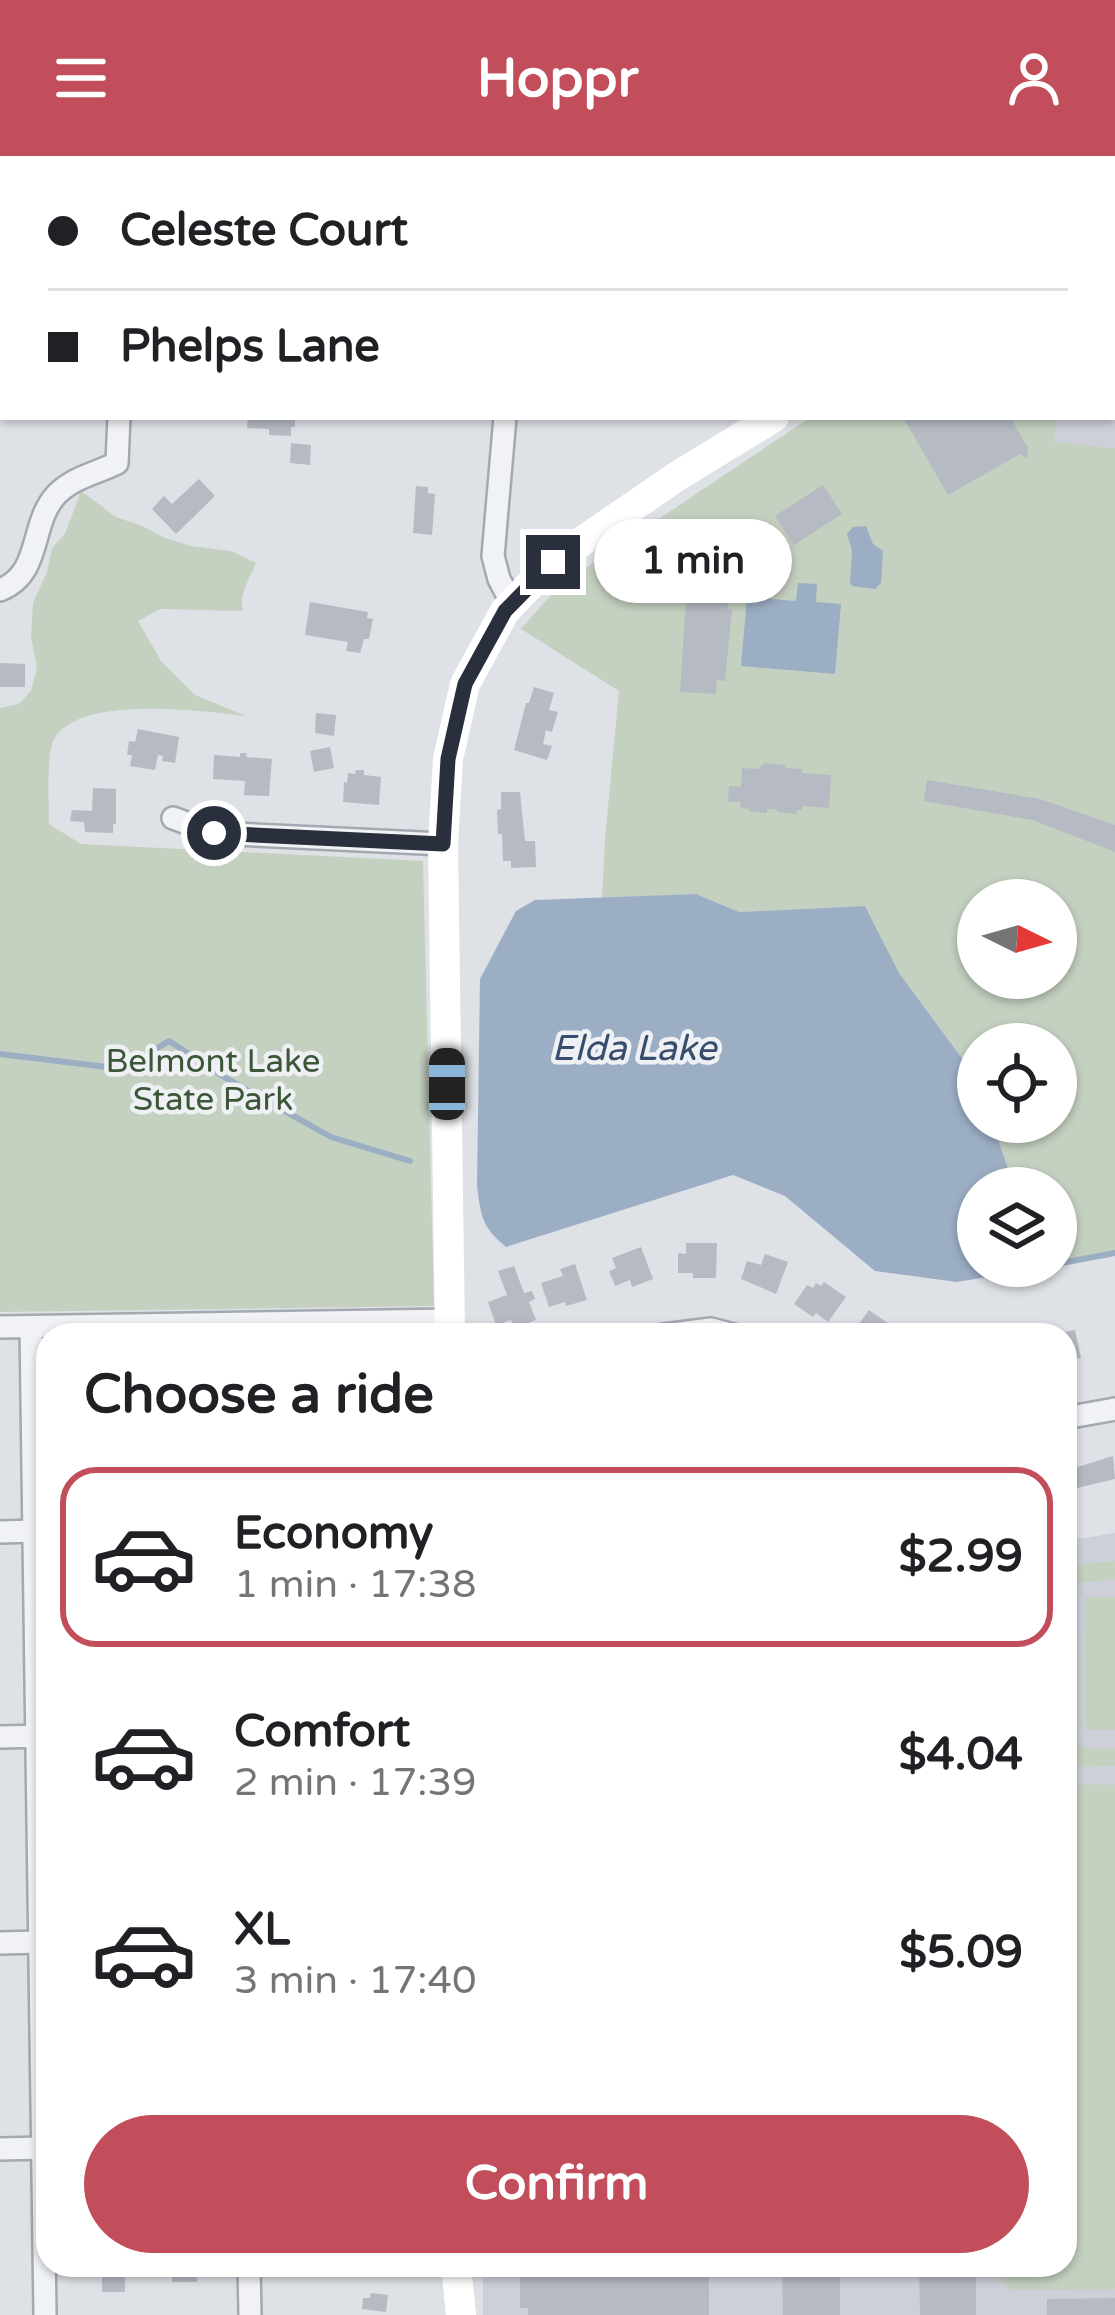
<!DOCTYPE html>
<meta charset="utf-8">
<style>
:root{--surface:#fff;--page:#f6f6f6;--text:#202124;--muted:#757577;--line:#e0e0e0;--accent:#c14e5a}
body{margin:0;font-family:"Varela Round",sans-serif;background:var(--page);color:var(--text);height:100vh;display:flex;flex-direction:column;font-size:45px;white-space:nowrap}
*{box-sizing:border-box;margin:0}
p{font-size:39px;color:var(--muted)}
.icon{flex:none;width:66px;height:66px;fill:none;stroke:currentColor;stroke-width:2;stroke-linecap:round;stroke-linejoin:round}
.map{position:relative;flex:1;overflow:hidden}
.details{position:absolute;left:36px;top:1167px;width:1041px;height:954px;display:flex;flex-direction:column;background:var(--surface);border-radius:36px;box-shadow:0 3px 9px #0004}
.details>*{flex:none}
.guide{position:absolute;left:0px;top:0px;width:1116px;height:264px;box-shadow:0 3px 9px #0004;display:grid;align-content:center;height:264px;padding:0 48px;background:var(--surface)}
.needle{width:78px;rotate:95deg}
.controls{position:absolute;left:957px;top:723px;display:grid;gap:24px}
.controls a{display:grid;place-items:center;width:120px;height:120px;border-radius:50%;background:var(--surface);box-shadow:0 3px 9px #0004;font-size:60px}
.end{position:absolute;width:54px;height:54px;margin:-27px;border:15px solid #292f3c;background:#fff;box-shadow:0 0 0 6px #fff}
.from{border-radius:50%}
.bubble{position:absolute;height:84px;border-radius:42px;background:var(--surface);box-shadow:0 3px 9px #0004;font-size:39px;font-weight:800;line-height:84px;text-align:center}
.car{position:absolute;width:36px;height:72px;margin:-36px -18px;border-radius:15px;box-shadow:0 0 9px 3px #0007;background:linear-gradient(#222 24%,#8ab4d8 0 40%,#222 0 76%,#8ab4d8 0 86%,#222 0)}
.guide b{display:flex;align-items:center;gap:42px;height:114px;font-size:45px}
.guide b+b{border-top:3px solid var(--line)}
.guide i{width:30px;height:30px;background:var(--text)}
ul{padding:0;list-style:none}
li{display:flex;align-items:center;gap:36px;height:180px;margin:0 24px 18px;padding:0 24px;border:6px solid transparent;border-radius:36px}
li div{flex:1}
li b{display:block;font-size:45px}
li em{font-style:normal;font-weight:800}
li.current{border-color:var(--accent)}
li>.icon{width:108px;height:108px;stroke-width:1.5}
h2{padding:0 48px;font-size:54px;line-height:144px}
.cta{display:flex;gap:24px;margin-top:auto;padding:24px 48px}
.cta a{flex:1;height:138px;border-radius:72px;background:var(--accent);color:#fff;font-size:48px;font-weight:800;line-height:138px;text-align:center}
header{display:flex;justify-content:space-between;align-items:center;height:156px;padding:0 48px;background:var(--accent);color:#fff;font-size:54px;font-weight:800}
.map>svg:first-child{display:block}
</style>
<header><svg class="icon" aria-label="menu" viewBox="0 0 24 24"><path d="M4 6h16M4 12h16M4 18h16"/></svg>Hoppr<svg class="icon" aria-label="person" viewBox="0 0 24 24"><circle cx="12" cy="8" r="4"/><path d="M4 21q1-7 8-7t8 7"/></svg></header>
<div class="map">
<svg width="1115" height="2159" viewBox="0 0 1115 2159">
<rect width="100%" height="100%" fill="#dee1e6"/>
<g fill="#cdd0d8">
<polygon points="1115,7 1115,292 1054,286 1057,261 1113,261"/>
<polygon points="1115,1377 1115,2159 483,2159 483,2109 1065,2109 1065,1385"/>
</g>
<g fill="#c4d0c0" fill-rule="evenodd">
<path d="M811,261h246l-3,25 61,6v807l-59,10v-77h-44l1,-5 -21,-61h64v-78h-78v40l-3,-8 -76,-103 -34,-67 -126,6 -43,-18 -94,4 3,-59 14,-148 -98,-62 29,-33 25,-21zM978,744h78v78h-78z"/>
<path d="M81,335l35,26 26,9 23,12 26,8 40,5 25,12c-6,15 -18,32 -13,48l-83,-2 -22,12 23,40 34,34 51,21c-43,-5 -167,-22 -192,23 -8,15 -5,65 -5,85l32,20 342,17 11,445 -434,6v-604l19,-4 12,-13 6,-23 -6,-31 2,-34 14,-31 5,-24 13,-14z"/>
<polygon points="1115,1405 1115,1423 1078,1427 1079,1589 1089,1592 1115,1592 1115,1610 1065,1611 1065,1409"/>
<polygon points="1085,1441 1115,1441 1115,1574 1086,1574"/>
<polygon points="1065,1628 1115,1629 1115,2133 1012,2134 1003,2126 1003,2109 1065,2109"/>
</g>
<g fill="#9caec4">
<polygon points="866,370 873,388 883,395 881,427 875,433 852,430 850,425 852,395 847,378 853,371"/>
<polygon points="798,427 817,428 816,446 841,448 835,518 741,510 747,441 796,445"/>
<path d="M696,738l43,18 126,-6 34,67 76,103 3,8v38h14l21,61 -1,5h-34v78h17l-2,10 -36,6 -82,-11 -90,-75 -52,-21 -227,72c-24,-20 -25,-30 -29,-61l3,-207 36,-68 19,-11z"/>
</g>
<g fill="none" stroke-linecap="round" stroke-linejoin="round">
<g stroke="#9caec4" stroke-width="6">
<polyline points="0,898 123,913 169,885 224,921 331,981 410,1005"/>
<polyline points="1056,1108 1115,1097"/>
<polyline points="986,1110 993,1120 1047,1110"/>
</g>
</g>
<g fill="#b6bac3">
<polygon points="248,261 295,261 295,271 291,271 291,280 269,279 269,273 247,272"/>
<polygon points="903,261 1010,261 1028,292 1027,302 1020,298 948,339"/>
<polygon points="291,287 311,289 310,309 290,307"/>
<polygon points="199,323 215,340 176,378 152,353 164,340 172,348"/>
<polygon points="823,329 842,358 794,389 775,360"/>
<polygon points="416,330 428,331 428,337 435,338 432,379 413,377"/>
<polygon points="757,368 779,401 726,434 729,439 727,454 732,453 725,525 717,524 716,538 680,536 687,430 698,431 696,419 706,412 699,403 714,393 717,397"/>
<polygon points="310,446 368,456 367,462 373,463 369,483 364,483 360,497 346,495 348,486 305,479"/>
<polygon points="0,507 25,508 25,531 0,531"/>
<polygon points="534,531 554,537 549,554 558,556 552,576 546,574 543,588 552,590 547,604 514,594 526,547 529,547"/>
<polygon points="316,557 336,559 334,580 315,577"/>
<polygon points="138,573 179,581 175,607 162,605 163,600 158,599 155,614 130,610 132,599 127,599 129,585 135,586"/>
<polygon points="330,591 334,612 314,616 310,595"/>
<polygon points="240,597 247,597 246,601 272,603 269,640 244,639 245,625 213,623 214,599 240,601"/>
<polygon points="765,607 785,609 785,612 802,613 802,617 831,619 829,652 802,650 802,654 797,654 796,658 777,656 777,653 767,653 767,657 749,655 749,653 740,652 741,646 728,646 729,630 741,631 742,612 758,613"/>
<polygon points="356,614 364,614 364,619 381,621 379,649 343,646 344,626 347,627 348,617 355,618"/>
<polygon points="927,624 1040,643 1115,669 1115,696 1033,664 924,645"/>
<polygon points="93,632 116,633 116,668 113,668 113,677 85,676 84,666 70,665 72,654 92,655"/>
<polygon points="501,636 520,636 525,685 535,685 536,711 511,712 511,705 503,705 502,678 498,678 497,654 501,653"/>
<polygon points="686,1087 717,1087 716,1122 693,1122 693,1117 678,1117 678,1097 686,1098"/>
<polygon points="641,1091 653,1123 632,1131 630,1124 615,1130 609,1115 616,1112 612,1102"/>
<polygon points="765,1098 788,1106 776,1138 741,1123 747,1105 761,1109"/>
<polygon points="575,1108 587,1144 566,1150 565,1146 549,1151 541,1127 563,1120 560,1113"/>
<polygon points="514,1110 524,1137 532,1135 535,1143 529,1146 536,1164 514,1172 511,1164 496,1169 488,1146 507,1139 498,1115"/>
<polygon points="824,1126 846,1141 828,1166 816,1157 813,1161 794,1148 807,1129 813,1132 816,1127 821,1130"/>
<polygon points="869,1154 899,1175 896,1179 851,1179"/>
<polygon points="1075,1174 1081,1202 1065,1205 1065,1176"/>
<polygon points="1113,1300 1115,1323 1073,1333 1068,1314"/>
<rect x="172" y="2109" width="25" height="17"/>
<polygon points="520,2109 709,2109 709,2159 528,2159 528,2152 520,2152"/>
<polygon points="782,2109 840,2109 840,2159 783,2159"/>
<polygon points="919,2109 976,2109 976,2159 920,2159"/>
<rect x="102" y="2120" width="23" height="16"/>
<polygon points="371,2137 388,2139 386,2156 362,2153 363,2142 370,2142"/>
<polygon points="1115,2142 1115,2159 1047,2159 1047,2143"/>
</g>
<g fill="none" stroke-linecap="round" stroke-linejoin="round">
<defs>
<g id="street">
<polyline points="412,3 412,0"/>
<polyline points="753,3 754,0"/>
<polyline points="0,165 3,165"/>
<polyline points="505,261 493,400 499,423 512,448"/>
<path d="M0,434c43,-17 29,-67 57,-96 17,-17 40,-21 60,-31l2,-46"/>
<polyline points="173,662 214,677 443,688"/>
<polyline points="0,1171 450,1164"/>
<polyline points="31,1171 45,2159"/>
<polyline points="664,1179 711,1173 734,1179"/>
<polyline points="1065,1262 1115,1253"/>
<polyline points="0,1376 34,1375"/>
<polyline points="0,1581 47,1580"/>
<polyline points="0,1787 40,1786"/>
<polyline points="0,1993 43,1992"/>
<polyline points="249,2109 250,2159"/>
</g>
</defs>
<use href="#street" stroke="#a4a8b0" stroke-width="26"/>
<use href="#street" stroke="#f1f2f5" stroke-width="21"/>
<g stroke="#fff" stroke-width="30">
<polyline points="1085,3 1088,0"/>
<polyline points="450,1179 443,688 448,603 465,528 505,455 552,406 676,321 774,261"/>
<polyline points="456,2109 461,2159"/>
</g>
</g>
<g fill="none" stroke-linecap="round" stroke-linejoin="round">
<polyline stroke="#292f3c" stroke-width="15" points="214,677 443,688 448,603 465,528 505,455 553,406"/>
</g>
<g text-anchor="middle" dominant-baseline="central" stroke-width="9" stroke-linejoin="round" paint-order="stroke">
<g font-size="33" fill="#3c5638" stroke="#eef0f4">
<text x="213" y="905">Belmont Lake<tspan x="213" dy="38">State Park</tspan></text>
</g>
<g font-size="36" font-style="italic" fill="#374d6c" stroke="#eef0f4">
<text x="634" y="892">Elda Lake</text>
</g>
</g>
</svg>
<div class="controls">
<a><svg class="needle" viewBox="-14 -14 28 28"><path d="M0-13l5 13h-10z" fill="#e53935"/><path d="M0 13l5-13h-10z" fill="#757577"/></svg></a>
<a><svg class="icon" aria-label="locate" viewBox="0 0 24 24"><circle cx="12" cy="12" r="6"/><path d="M12 2v4M12 18v4M2 12h4M18 12h4"/></svg></a>
<a><svg class="icon" aria-label="layers" viewBox="0 0 24 24"><path d="M12 4l9 5-9 5-9-5zM3 14l9 5 9-5"/></svg></a>
</div>
<i class="end from" style="left:214px;top:677px"></i>
<i class="end" style="left:553px;top:406px"></i>
<div class="bubble" style="left:594px;top:363px;width:198px">1 min</div>
<i class="car" style="left:447px;top:928px;rotate:0deg"></i>
<div class="guide">
<b><i class="from"></i>Celeste Court</b>
<b><i></i>Phelps Lane</b>
</div>
<section class="details">
<h2>Choose a ride</h2>
<ul>
<li class="current"><svg class="icon" aria-label="car" viewBox="0 0 24 24"><path d="M5 17H2v-5l4-1 3-4h7l3 4 3 1v5h-3M9 17h6M6 11h13"/><circle cx="7" cy="17" r="2"/><circle cx="17" cy="17" r="2"/></svg><div><b>Economy</b><p>1 min · 17:38</p></div><em>$2.99</em></li>
<li><svg class="icon" aria-label="car" viewBox="0 0 24 24"><path d="M5 17H2v-5l4-1 3-4h7l3 4 3 1v5h-3M9 17h6M6 11h13"/><circle cx="7" cy="17" r="2"/><circle cx="17" cy="17" r="2"/></svg><div><b>Comfort</b><p>2 min · 17:39</p></div><em>$4.04</em></li>
<li><svg class="icon" aria-label="car" viewBox="0 0 24 24"><path d="M5 17H2v-5l4-1 3-4h7l3 4 3 1v5h-3M9 17h6M6 11h13"/><circle cx="7" cy="17" r="2"/><circle cx="17" cy="17" r="2"/></svg><div><b>XL</b><p>3 min · 17:40</p></div><em>$5.09</em></li>
</ul>
<div class="cta"><a>Confirm</a></div>
</section>
</div>
